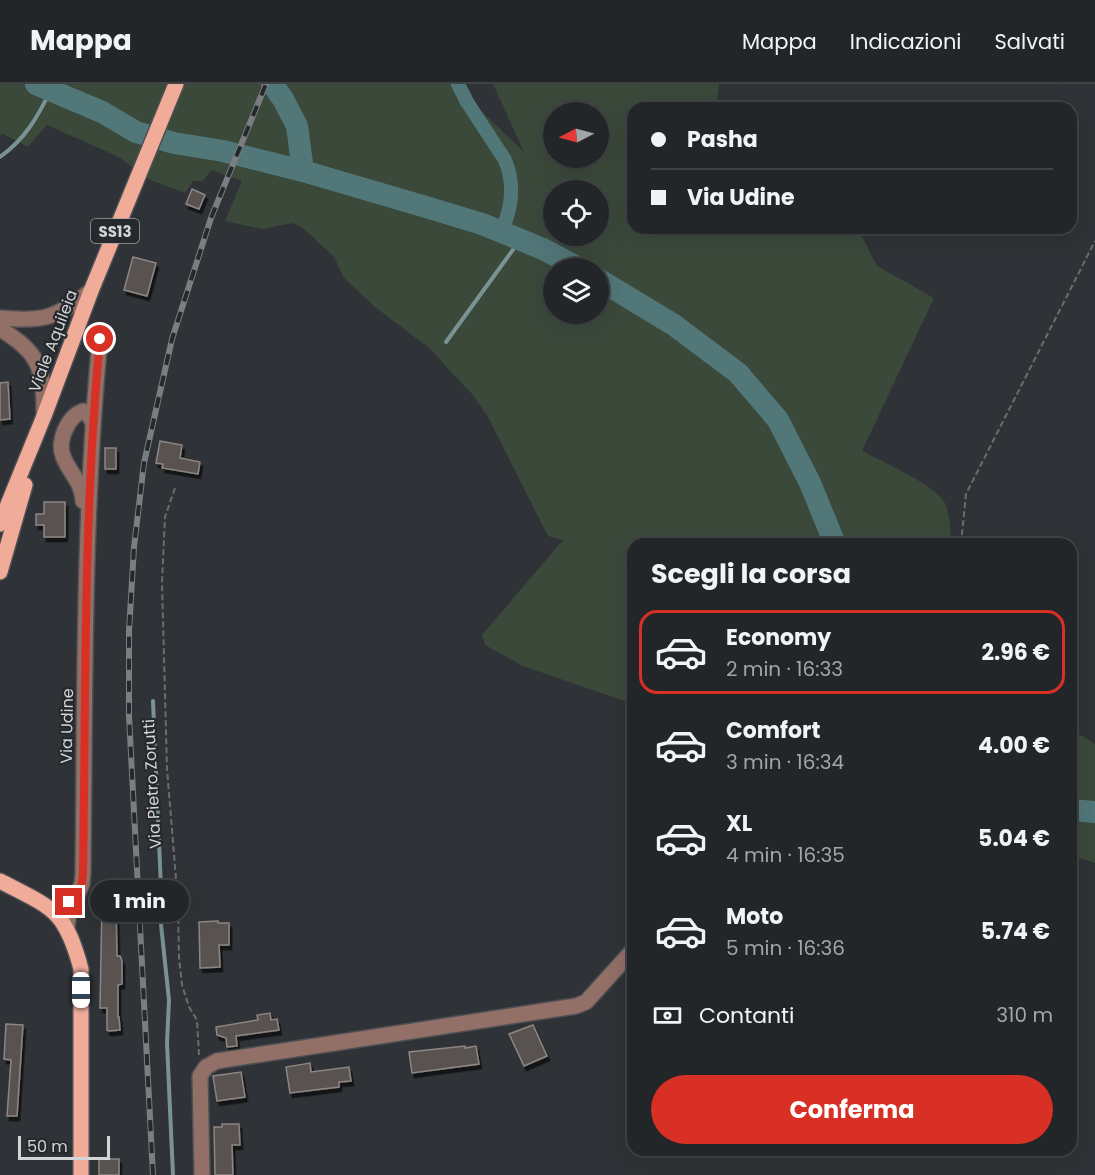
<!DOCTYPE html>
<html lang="it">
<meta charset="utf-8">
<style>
:root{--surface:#232628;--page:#2b2e30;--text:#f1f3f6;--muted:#a3a5a8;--line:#404345;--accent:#d93025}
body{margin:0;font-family:Poppins,sans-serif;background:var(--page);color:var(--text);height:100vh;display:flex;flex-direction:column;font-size:22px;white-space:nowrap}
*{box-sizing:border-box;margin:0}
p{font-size:20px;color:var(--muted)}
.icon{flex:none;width:33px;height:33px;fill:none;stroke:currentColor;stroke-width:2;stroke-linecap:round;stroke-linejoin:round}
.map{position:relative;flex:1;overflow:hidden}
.details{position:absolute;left:627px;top:454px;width:450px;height:618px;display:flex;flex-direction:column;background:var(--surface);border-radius:18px;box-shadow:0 6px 24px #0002,0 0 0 2px var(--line)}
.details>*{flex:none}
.hud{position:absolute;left:627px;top:18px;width:450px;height:132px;border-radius:18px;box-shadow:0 6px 24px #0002,0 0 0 2px var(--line);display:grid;align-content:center;height:132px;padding:0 24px;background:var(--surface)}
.needle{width:39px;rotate:264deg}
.controls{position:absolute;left:543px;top:18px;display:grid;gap:12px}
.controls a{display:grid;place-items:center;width:66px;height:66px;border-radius:50%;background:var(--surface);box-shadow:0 6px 24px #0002,0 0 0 2px var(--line);font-size:30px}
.scale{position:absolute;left:18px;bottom:15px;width:92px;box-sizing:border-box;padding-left:6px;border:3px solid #d3d5d7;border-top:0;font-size:16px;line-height:21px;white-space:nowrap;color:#d3d5d7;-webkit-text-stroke:4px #25282c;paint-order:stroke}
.end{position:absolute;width:27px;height:27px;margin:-14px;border:8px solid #d93025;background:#fff;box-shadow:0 0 0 3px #fff}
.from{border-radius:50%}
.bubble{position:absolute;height:42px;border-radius:21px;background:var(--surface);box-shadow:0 6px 24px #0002,0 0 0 2px var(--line);font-size:20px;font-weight:700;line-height:42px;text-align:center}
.car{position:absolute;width:18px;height:36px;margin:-18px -9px;border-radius:8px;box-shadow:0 0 4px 2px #0007;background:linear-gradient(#fff 24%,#345 0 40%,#fff 0 76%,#345 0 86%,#fff 0)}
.hud b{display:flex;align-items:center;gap:21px;height:57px;font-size:22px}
.hud b+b{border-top:2px solid var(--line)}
.hud i{width:15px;height:15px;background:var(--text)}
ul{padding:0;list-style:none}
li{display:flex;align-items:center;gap:18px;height:84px;margin:0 12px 9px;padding:0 12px;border:3px solid transparent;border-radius:18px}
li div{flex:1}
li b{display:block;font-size:22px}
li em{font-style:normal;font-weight:700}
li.active{border-color:var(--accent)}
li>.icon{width:54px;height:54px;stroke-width:1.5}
h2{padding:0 24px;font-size:27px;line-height:72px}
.pay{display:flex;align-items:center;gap:15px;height:66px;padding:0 24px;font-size:22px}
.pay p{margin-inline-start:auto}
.button{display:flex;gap:12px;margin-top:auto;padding:12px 24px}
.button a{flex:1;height:69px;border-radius:36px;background:var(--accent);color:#fff;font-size:24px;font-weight:700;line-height:69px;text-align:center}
header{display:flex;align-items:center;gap:36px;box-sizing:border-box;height:84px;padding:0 30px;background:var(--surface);border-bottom:2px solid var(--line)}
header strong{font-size:28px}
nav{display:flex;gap:33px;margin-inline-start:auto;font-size:21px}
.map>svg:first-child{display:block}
</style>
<header>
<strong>Mappa</strong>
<nav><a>Mappa</a><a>Indicazioni</a><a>Salvati</a></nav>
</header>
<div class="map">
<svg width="1095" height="1091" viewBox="0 0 1095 1091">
<defs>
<filter id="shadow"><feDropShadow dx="2.5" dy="4.5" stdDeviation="0" flood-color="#0009"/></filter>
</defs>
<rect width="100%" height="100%" fill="#2f3236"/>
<g fill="#3b493b" fill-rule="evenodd">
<path d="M0,0h466l12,24 46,44 -31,-68h226l-2,17 13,7h-97v120h225l19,38 57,32 -72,153c19,10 75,35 83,52 4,9 7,32 5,41h-317v160l-110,-38 -38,-21 -3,-10 81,-95 -15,-4 -60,-119 -16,-23 -44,-47 -53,-40 -31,-29 -10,-21 -31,-29 -11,-5 -30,6 -37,-8 17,-40 -31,-11 -8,11h-10l-8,12 -35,-13 -31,-23 -72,-32 -19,22 -27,-14 -1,6zM554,28h44v46h-44zM554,106h44v46h-44zM554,184h44v46h-44z"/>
<polygon points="1071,645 1095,660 1095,779 1080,774 1071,778"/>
</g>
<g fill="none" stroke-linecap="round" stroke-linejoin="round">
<g stroke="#799395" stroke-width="4">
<path d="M0,73c25,-18 38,-40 51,-68"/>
<polyline points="446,258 520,156"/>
<polyline points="153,617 161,804 160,831 169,916 167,959 173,1091"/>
</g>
<path stroke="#527779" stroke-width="14" d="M458,0l9,18 38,58c10,24 7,49 -4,72"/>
<g stroke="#527779" stroke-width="22">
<polyline points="36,0 102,28 136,48 174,59 223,67 303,87 426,123 482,140 543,165 579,184"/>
<polyline points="272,0 283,15 297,42 303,87"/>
<polyline points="598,195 674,241 738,289 778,336 810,399 835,460"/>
<polyline points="1071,726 1095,728"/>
</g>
</g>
<g fill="#595351" stroke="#8d8683" stroke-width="1.5" filter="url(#shadow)">
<polygon points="192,105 205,111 199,125 186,120"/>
<polygon points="133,173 156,179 147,212 124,206"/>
<polygon points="8,298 10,335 0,336 0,299"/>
<polygon points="160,357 182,361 180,374 200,378 198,390 162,384 163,380 156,379"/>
<rect x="105" y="364" width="11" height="21"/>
<polygon points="44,418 65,418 65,453 44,453 44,441 36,441 36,430 44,430"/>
<polygon points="102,817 116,817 117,872 120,872 122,877 122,900 118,901 118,933 119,933 120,946 109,947 107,946 107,924 100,924"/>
<polygon points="218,837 218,839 229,839 229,861 219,861 220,883 200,884 199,838"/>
<polygon points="270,929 271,936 277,935 279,946 236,952 237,962 227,963 226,954 217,951 216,943 258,936 257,931"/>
<polygon points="6,940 23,941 17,1032 7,1032 11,976 4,975"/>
<polygon points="533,941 547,972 524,982 509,950"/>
<polygon points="465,962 465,964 476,962 479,980 412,989 409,968"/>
<polygon points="310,979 311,988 349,983 351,997 339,998 339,1003 290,1009 286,983"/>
<polygon points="241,988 245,1013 217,1017 213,992"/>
<polygon points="222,1040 239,1040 240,1061 232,1061 233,1091 215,1091 214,1043 222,1043"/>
<rect x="99" y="1075" width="20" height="16"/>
</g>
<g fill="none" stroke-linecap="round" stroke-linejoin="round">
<defs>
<g id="minor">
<path d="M0,234c44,4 56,0 91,-27"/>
<path d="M0,245c39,23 44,39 44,84"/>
<path d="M83,417c-1,-20 -14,-28 -20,-45 -6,-15 5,-40 20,-45l5,3 4,7"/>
<path d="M67,843l2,-15 13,-28 1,-11c2,-178 0,-357 17,-534"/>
<polyline points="202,1091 200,992 206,983 217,977 576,922 586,918 633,866"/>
</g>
<g id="major">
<polyline points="0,440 44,332 91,207 176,0"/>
<polyline points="0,488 25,401"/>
<path d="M0,797c52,27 65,28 81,88v206"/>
</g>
</defs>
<use href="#minor" stroke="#4d4f53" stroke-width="18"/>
<use href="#major" stroke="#4d4f53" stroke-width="18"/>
<g stroke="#6a6c70" stroke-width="2" stroke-dasharray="6 3" stroke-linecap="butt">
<polyline points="175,404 165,433 162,498 167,685 178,819 179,874 182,901 189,923 197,936 199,971"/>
<polyline points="961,460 966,410 1095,157"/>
</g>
<use href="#minor" stroke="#926f67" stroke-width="15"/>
<use href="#major" stroke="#f1ab99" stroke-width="15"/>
<defs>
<polyline id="rail" points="153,1091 129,632 129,547 134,463 144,379 172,255 211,134 266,0"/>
</defs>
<use href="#rail" stroke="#7b7e81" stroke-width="6"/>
<use href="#rail" stroke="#25282c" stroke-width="4" stroke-dasharray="11" stroke-linecap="butt"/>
</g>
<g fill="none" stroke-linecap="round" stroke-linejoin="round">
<path stroke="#d93025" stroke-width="8" d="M69,818c11,-8 13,-16 14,-29 3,-178 0,-356 17,-534"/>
</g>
<g text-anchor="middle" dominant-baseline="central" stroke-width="4.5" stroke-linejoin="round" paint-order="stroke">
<rect fill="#25282c" stroke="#9fa1a4" stroke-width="1.5" x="91" y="135" width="48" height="24" rx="4.5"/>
<g font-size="15" font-weight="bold" fill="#d3d5d7">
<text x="115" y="147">SS13</text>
</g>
<g font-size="16" fill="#d3d5d7" stroke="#25282c">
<text transform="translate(53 257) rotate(-69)">Viale Aquileia</text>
<text transform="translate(67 642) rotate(-89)">Via Udine</text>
<text transform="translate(152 700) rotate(-93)">Via Pietro Zorutti</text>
</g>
</g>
</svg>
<div class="controls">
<a><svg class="needle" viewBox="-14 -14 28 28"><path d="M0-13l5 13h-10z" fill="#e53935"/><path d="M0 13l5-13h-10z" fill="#a3a5a8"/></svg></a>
<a><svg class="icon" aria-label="locate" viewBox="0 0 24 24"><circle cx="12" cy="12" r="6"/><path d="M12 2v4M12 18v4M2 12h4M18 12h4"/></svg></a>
<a><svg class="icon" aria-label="layers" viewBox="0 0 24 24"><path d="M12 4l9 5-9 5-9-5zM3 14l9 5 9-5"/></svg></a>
</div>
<div class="scale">50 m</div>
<i class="end from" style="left:100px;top:255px"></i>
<i class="end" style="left:69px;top:818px"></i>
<div class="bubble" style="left:90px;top:796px;width:99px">1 min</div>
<i class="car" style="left:81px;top:906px;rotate:180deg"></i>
<div class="hud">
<b><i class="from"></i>Pasha</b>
<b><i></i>Via Udine</b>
</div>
<section class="details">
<h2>Scegli la corsa</h2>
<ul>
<li class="active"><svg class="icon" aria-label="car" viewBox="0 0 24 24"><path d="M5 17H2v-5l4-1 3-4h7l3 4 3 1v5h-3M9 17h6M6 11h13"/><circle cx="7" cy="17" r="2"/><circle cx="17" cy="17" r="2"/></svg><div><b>Economy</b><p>2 min · 16:33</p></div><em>2.96 €</em></li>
<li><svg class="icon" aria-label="car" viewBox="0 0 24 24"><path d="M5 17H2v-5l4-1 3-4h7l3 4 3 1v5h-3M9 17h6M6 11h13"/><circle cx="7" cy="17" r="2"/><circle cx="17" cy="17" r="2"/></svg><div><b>Comfort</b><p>3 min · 16:34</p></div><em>4.00 €</em></li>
<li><svg class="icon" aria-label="car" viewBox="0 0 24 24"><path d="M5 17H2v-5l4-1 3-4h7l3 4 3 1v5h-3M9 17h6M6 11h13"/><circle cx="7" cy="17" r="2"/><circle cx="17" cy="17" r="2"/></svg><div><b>XL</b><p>4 min · 16:35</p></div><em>5.04 €</em></li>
<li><svg class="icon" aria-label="car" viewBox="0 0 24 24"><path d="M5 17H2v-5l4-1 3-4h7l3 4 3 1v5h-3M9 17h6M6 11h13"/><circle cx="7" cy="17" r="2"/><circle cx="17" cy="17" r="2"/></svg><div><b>Moto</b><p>5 min · 16:36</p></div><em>5.74 €</em></li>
</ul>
<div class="pay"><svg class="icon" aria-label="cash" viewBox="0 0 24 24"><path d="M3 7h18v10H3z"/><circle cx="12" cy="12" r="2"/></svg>Contanti<p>310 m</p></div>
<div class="button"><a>Conferma</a></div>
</section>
</div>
